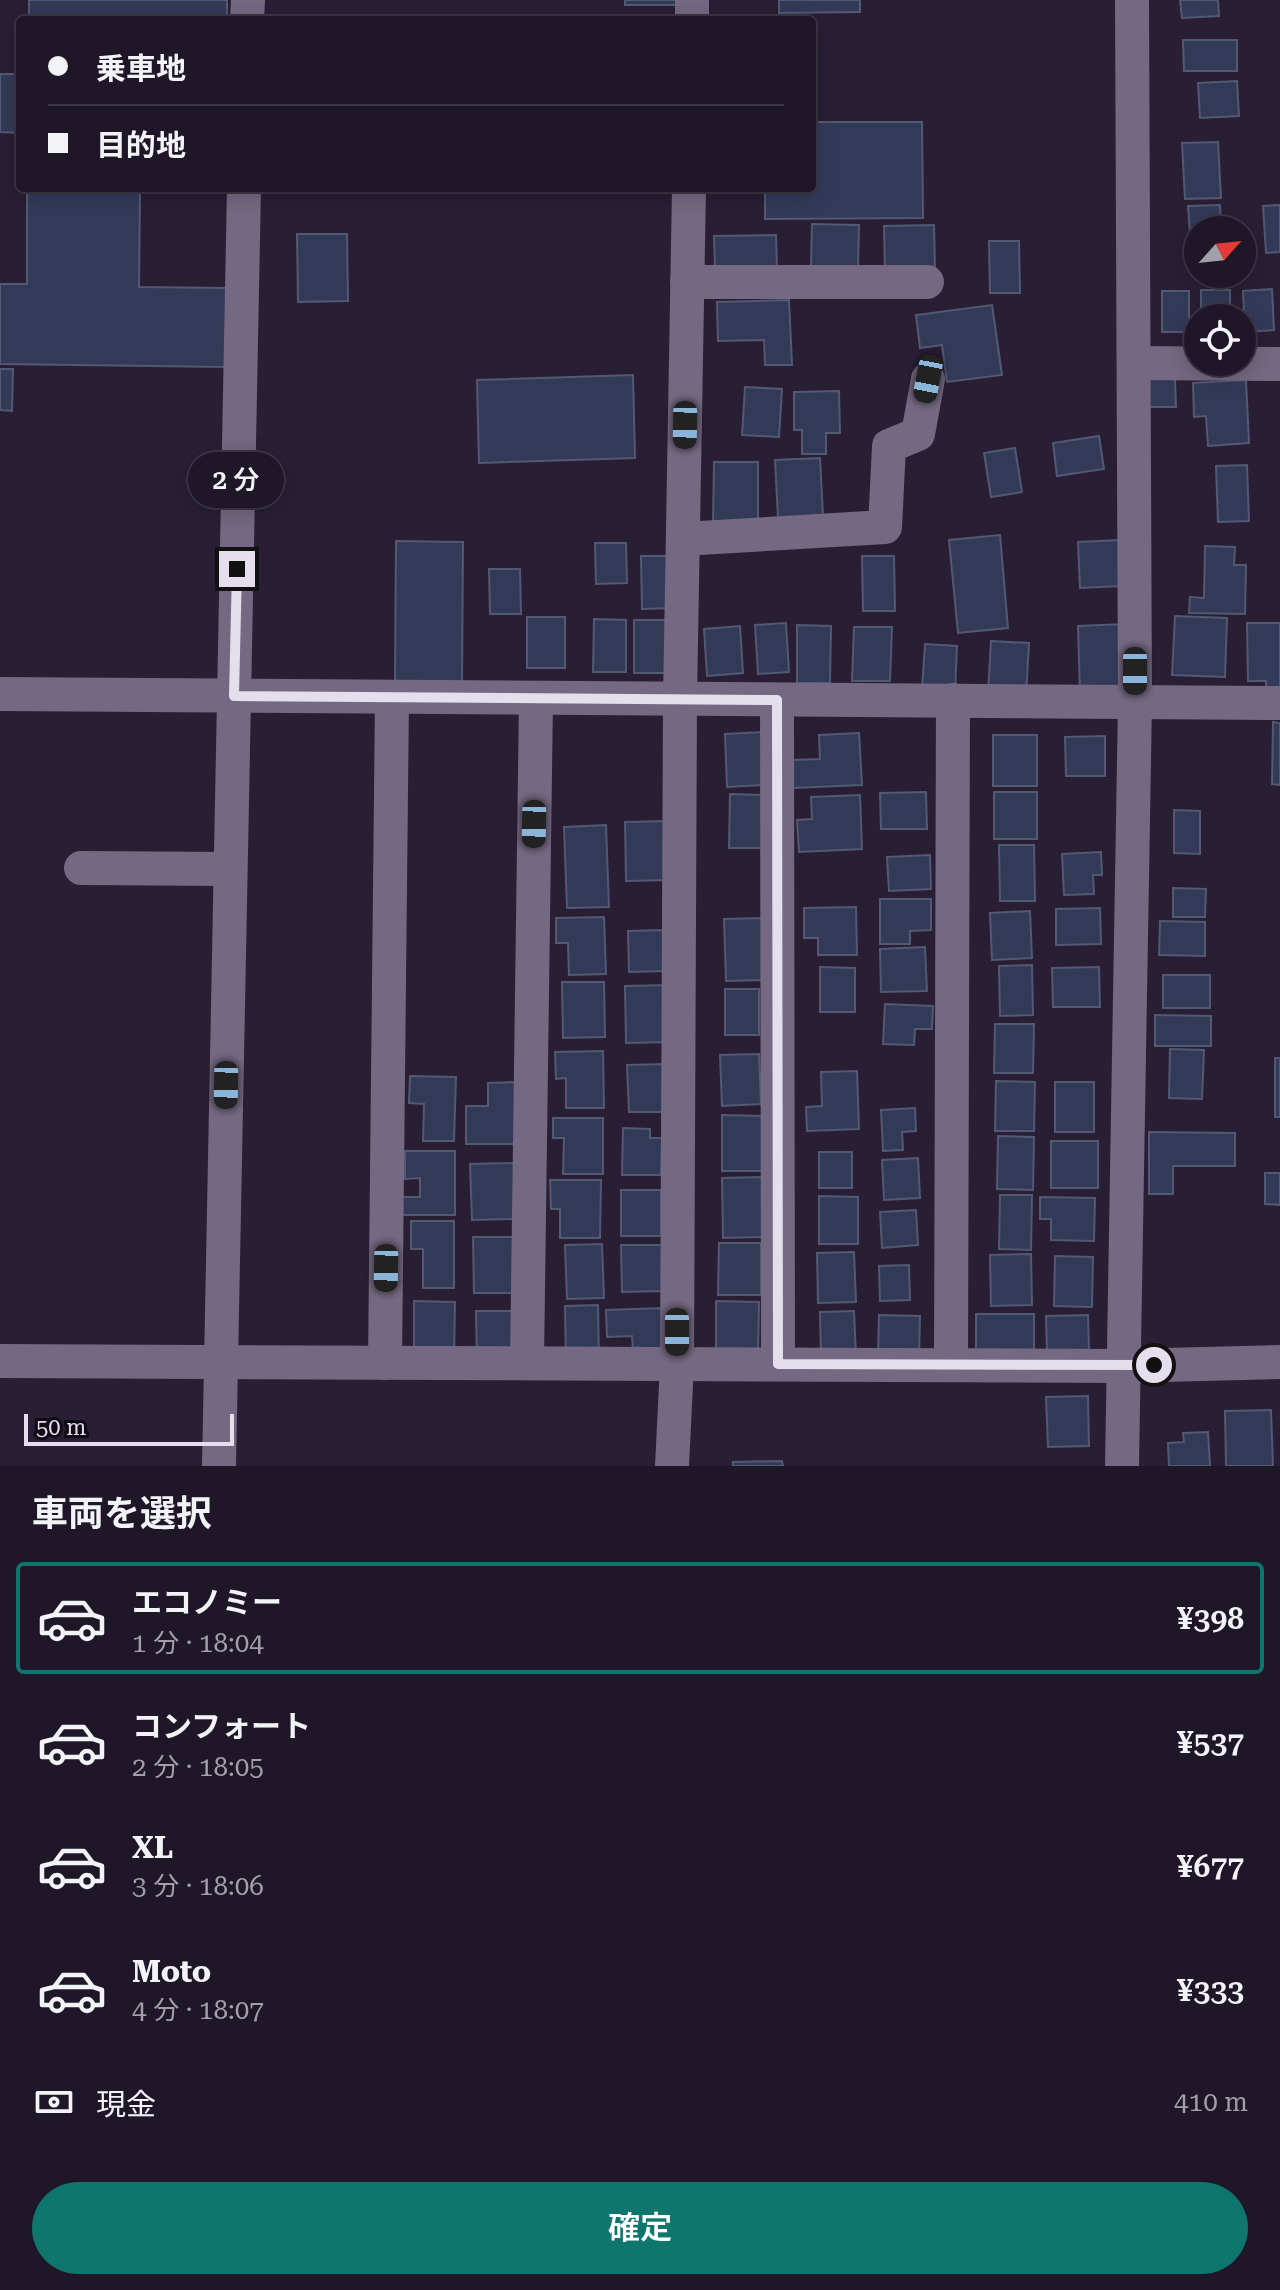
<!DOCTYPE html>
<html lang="ja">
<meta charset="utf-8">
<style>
:root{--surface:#1f1627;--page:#271f2f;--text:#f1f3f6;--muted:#a19fa7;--line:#3c3544;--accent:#0f766e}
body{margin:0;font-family:"Roboto Serif","Noto Sans JP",serif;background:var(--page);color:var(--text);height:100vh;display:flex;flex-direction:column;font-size:30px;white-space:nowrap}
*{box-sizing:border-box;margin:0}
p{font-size:26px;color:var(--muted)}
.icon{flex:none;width:44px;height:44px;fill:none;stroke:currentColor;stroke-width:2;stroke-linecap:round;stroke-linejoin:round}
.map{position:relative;height:1466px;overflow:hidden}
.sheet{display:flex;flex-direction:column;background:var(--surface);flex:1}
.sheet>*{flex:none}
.banner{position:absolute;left:16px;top:16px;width:800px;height:176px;border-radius:8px;box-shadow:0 4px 20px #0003,0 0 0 2px var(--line);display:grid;align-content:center;height:176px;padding:0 32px;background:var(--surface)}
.needle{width:52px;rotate:63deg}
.controls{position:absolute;left:1184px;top:216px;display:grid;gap:16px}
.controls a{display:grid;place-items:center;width:72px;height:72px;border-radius:50%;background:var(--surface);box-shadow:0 4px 20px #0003,0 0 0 2px var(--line);font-size:40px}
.scale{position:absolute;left:24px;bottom:20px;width:210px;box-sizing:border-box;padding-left:8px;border:4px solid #e4deed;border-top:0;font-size:22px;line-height:28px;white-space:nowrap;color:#e4deed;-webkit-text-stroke:6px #0f0b14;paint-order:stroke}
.end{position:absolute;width:36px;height:36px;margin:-18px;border:10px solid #e4deed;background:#111;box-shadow:0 0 0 4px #111}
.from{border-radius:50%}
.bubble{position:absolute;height:56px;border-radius:28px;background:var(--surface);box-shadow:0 4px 20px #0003,0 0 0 2px var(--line);font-size:26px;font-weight:600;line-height:56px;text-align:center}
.car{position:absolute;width:24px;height:48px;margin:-24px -12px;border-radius:10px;box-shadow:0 0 6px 2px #0007;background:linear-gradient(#222 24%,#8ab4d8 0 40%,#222 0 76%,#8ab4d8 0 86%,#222 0)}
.banner b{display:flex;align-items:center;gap:28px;height:76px;font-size:30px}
.banner b+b{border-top:2px solid var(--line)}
.banner i{width:20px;height:20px;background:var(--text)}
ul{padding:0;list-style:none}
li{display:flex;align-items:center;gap:24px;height:112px;margin:0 16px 12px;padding:0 16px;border:4px solid transparent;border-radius:8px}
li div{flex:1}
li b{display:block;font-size:30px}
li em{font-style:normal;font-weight:600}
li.active{border-color:var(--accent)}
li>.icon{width:72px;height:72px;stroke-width:1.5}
h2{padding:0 32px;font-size:36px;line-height:96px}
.pay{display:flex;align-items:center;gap:20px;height:88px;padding:0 32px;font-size:30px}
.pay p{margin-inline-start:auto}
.action{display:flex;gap:16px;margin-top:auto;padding:16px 32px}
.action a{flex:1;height:92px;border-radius:48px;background:var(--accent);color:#fff;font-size:32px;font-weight:600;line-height:92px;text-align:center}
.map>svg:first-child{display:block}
</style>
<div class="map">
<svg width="1280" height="1466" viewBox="0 0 1280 1466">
<rect width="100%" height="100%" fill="#291e34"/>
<g fill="#333a58" stroke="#525972" stroke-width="2">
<rect x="29" y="0" width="198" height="20"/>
<rect x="625" y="0" width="55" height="5"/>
<polygon points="779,0 860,0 860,12 779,13"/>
<polygon points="1180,0 1218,0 1219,16 1182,18"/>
<polygon points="1183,40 1237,40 1237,71 1184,71"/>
<polygon points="0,74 20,74 20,133 0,132"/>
<polygon points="1237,81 1239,116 1200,118 1198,83"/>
<polygon points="812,122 922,122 923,218 765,219 765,188 812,188"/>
<polygon points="1218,142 1221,198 1185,199 1182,143"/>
<polygon points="27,188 140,188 139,287 227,288 226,367 0,364 0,284 27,284"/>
<polygon points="1220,205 1221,230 1198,230 1198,248 1191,249 1188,206"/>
<polygon points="1280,205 1280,252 1266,253 1263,206"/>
<polygon points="812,224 859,225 858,268 811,266"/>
<polygon points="934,225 935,269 885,271 884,226"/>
<polygon points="297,234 347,234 348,301 298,302"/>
<polygon points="776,235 777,267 715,269 714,236"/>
<polygon points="989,241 1019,241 1020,293 990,293"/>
<polygon points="1272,289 1274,330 1245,332 1243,291"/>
<rect x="1201" y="290" width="29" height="28"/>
<rect x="1162" y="291" width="27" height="41"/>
<polygon points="789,300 792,365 765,365 764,340 718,341 717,302"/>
<polygon points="992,305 1002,375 947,382 942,345 920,348 916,315"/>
<polygon points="0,369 13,369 12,411 0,410"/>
<polygon points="633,375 635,458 479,463 477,380"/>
<polygon points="1175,378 1176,407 1148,407 1147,379"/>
<polygon points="1246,380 1249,443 1208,446 1206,416 1194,417 1193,383"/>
<polygon points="745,387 782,389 779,437 742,435"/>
<polygon points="839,391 840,433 826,433 826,454 802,454 802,430 794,430 794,392"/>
<polygon points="1099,436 1104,469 1057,476 1053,443"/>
<polygon points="1015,448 1022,492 991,497 984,453"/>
<polygon points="820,458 823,516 778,518 775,460"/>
<polygon points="714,462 758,462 758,524 713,523"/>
<polygon points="1247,465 1249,521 1218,522 1216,466"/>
<polygon points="1000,535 1008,628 958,633 949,540"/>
<polygon points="1119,540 1121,586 1080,588 1078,542"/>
<polygon points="396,541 463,542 462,682 395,681"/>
<polygon points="595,543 626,543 627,583 596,584"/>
<polygon points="1205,546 1235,547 1234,565 1246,565 1245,614 1189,613 1190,597 1204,598"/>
<polygon points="641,556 675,556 675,608 642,609"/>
<polygon points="862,556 894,556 895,611 863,611"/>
<polygon points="489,569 520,569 521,614 490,614"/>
<polygon points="1175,616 1227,618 1225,677 1172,675"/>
<rect x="527" y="617" width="38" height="51"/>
<polygon points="594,619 626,620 626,672 593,672"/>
<rect x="634" y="620" width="39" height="53"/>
<polygon points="786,623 789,672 758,674 755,625"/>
<polygon points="1247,623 1280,623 1280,691 1266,691 1266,681 1248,681"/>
<polygon points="1125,624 1127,693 1080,694 1078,626"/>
<polygon points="797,625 831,626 830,683 797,683"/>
<polygon points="740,626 743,673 707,676 704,629"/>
<polygon points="854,627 892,627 890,681 852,681"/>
<polygon points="991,641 1029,643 1026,696 988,694"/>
<polygon points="925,644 957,646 955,692 922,690"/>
<polygon points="1273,722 1280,723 1280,785 1272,784"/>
<polygon points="763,732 765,785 727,787 725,734"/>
<polygon points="859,733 862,785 793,788 792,760 820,759 819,735"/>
<rect x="993" y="735" width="44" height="51"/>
<polygon points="1105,736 1105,776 1066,776 1065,737"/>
<polygon points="926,792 927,829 881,829 880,793"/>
<rect x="994" y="792" width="43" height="47"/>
<polygon points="730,794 764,795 763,848 729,848"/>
<polygon points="860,795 862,849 799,852 797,820 812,819 811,797"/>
<polygon points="1174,810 1200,811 1200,854 1174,853"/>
<polygon points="668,821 669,880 626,881 625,822"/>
<polygon points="606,825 609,907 567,908 564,827"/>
<polygon points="999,845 1034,845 1035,901 1000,901"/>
<polygon points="1101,852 1102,875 1093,875 1094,894 1064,895 1062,854"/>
<polygon points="930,855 931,889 889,891 887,857"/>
<polygon points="1173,888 1206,889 1205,917 1173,917"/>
<polygon points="880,899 931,899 931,930 910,931 910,944 880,944"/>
<polygon points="856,907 857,955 818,955 818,938 804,938 804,908"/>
<polygon points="1100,908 1101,944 1056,945 1056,909"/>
<polygon points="1030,911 1032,958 992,960 990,913"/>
<polygon points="604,917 606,974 569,975 568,943 556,943 556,918"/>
<polygon points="763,918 764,980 726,981 724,919"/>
<polygon points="1160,921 1205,922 1205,956 1159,955"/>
<polygon points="664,930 665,971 629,972 628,931"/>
<polygon points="925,947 927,991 881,992 880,949"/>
<polygon points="1032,965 1033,1015 1000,1016 999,966"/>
<polygon points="820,967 855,968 855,1012 820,1012"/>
<polygon points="1099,967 1100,1007 1053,1007 1052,968"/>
<rect x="1163" y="975" width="47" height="33"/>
<polygon points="562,982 604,982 605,1037 563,1038"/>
<polygon points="670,985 671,1042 626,1043 625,986"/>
<rect x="725" y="989" width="34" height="46"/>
<polygon points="885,1004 933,1006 932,1029 915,1029 914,1045 883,1044"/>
<polygon points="1155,1015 1211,1016 1211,1046 1155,1046"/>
<polygon points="995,1024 1034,1024 1033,1073 994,1073"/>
<polygon points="1170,1049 1204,1050 1202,1099 1169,1098"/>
<polygon points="603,1051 604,1108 566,1108 566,1078 556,1079 555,1052"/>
<polygon points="759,1054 761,1104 722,1106 720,1055"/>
<rect x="1275" y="1058" width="5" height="59"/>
<polygon points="664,1064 665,1112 629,1112 627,1065"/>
<polygon points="857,1071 859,1129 807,1131 806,1107 822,1106 821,1072"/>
<polygon points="410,1076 456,1077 454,1141 423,1141 424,1104 409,1103"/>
<polygon points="996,1081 1035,1082 1034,1131 995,1131"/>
<polygon points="516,1082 516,1144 466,1144 466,1106 488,1106 488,1083"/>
<rect x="1055" y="1082" width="39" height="50"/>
<polygon points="915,1108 916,1131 902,1132 903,1150 883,1151 881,1110"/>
<polygon points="722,1115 762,1116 762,1171 722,1171"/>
<polygon points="553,1118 603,1118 603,1174 563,1174 564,1138 553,1138"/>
<polygon points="623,1128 650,1129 650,1138 662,1138 661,1175 622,1175"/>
<polygon points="1149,1132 1235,1133 1235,1166 1173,1166 1173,1194 1149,1194"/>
<polygon points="998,1136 1034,1137 1033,1190 997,1189"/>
<rect x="1051" y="1141" width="47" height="47"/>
<polygon points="405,1151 455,1151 455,1215 401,1215 400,1197 420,1197 420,1178 405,1179"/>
<rect x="819" y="1152" width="33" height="36"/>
<polygon points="918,1158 920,1198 884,1200 882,1160"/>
<polygon points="514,1163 515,1219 472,1220 470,1164"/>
<polygon points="1265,1173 1280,1173 1280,1205 1265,1204"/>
<polygon points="762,1177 764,1237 723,1238 722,1178"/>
<polygon points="550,1180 601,1180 600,1238 560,1238 560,1209 551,1209"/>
<rect x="621" y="1190" width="40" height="46"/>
<polygon points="1000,1195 1032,1195 1031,1250 999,1249"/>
<polygon points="819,1196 858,1197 858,1244 819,1244"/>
<polygon points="1040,1197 1095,1198 1094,1241 1051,1240 1051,1219 1040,1219"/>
<polygon points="916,1210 918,1245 882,1248 880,1212"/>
<polygon points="411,1221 454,1221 454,1288 423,1288 423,1249 411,1249"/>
<polygon points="473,1237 514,1237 515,1293 474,1293"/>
<polygon points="719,1243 761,1243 761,1295 718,1295"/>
<polygon points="602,1244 604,1298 567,1299 565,1245"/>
<polygon points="621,1245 662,1245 663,1291 622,1292"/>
<polygon points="854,1252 856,1302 818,1303 817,1253"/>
<polygon points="1031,1254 1032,1305 991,1306 990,1255"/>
<polygon points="1055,1256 1093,1257 1092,1307 1054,1306"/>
<polygon points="909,1265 910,1300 880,1301 879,1266"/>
<polygon points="414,1301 455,1302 454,1358 414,1358"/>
<polygon points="716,1301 759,1302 758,1354 716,1353"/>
<polygon points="598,1305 599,1361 566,1362 565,1306"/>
<polygon points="664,1308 665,1349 633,1350 632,1336 607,1337 606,1310"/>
<polygon points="476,1311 512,1311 513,1359 477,1360"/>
<polygon points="854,1311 856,1356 821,1357 820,1312"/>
<rect x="976" y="1314" width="58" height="39"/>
<polygon points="879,1315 920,1316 919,1357 878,1356"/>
<polygon points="1088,1315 1089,1353 1047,1354 1046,1316"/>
<polygon points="1088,1396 1089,1446 1048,1447 1046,1397"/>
<polygon points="1271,1410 1273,1466 1226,1466 1225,1411"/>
<polygon points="1208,1432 1210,1466 1169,1466 1168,1443 1184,1442 1183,1433"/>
<polygon points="782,1461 783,1466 733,1466 733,1462"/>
</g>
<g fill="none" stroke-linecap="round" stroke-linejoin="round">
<g stroke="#746882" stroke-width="34">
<polyline points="247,20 248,0"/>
<polyline points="692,20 692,0"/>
<polyline points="687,282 927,282"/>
<polyline points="1134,363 1280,364"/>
<polyline points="683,539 885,527 889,446 918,434 928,379"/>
<polyline points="0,694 1280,703"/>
<polyline points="777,700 778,1364"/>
<polyline points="81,868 230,869"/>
<polyline points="0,1361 1123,1366 1280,1362"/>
<polyline points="385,1363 392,697"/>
<polyline points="527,1363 536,698"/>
<polyline points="951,1365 953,700"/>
<polyline points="219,1466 244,188"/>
<polyline points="672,1466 677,1364 680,699 689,188"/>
<polyline points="1122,1466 1135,702 1132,0"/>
</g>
</g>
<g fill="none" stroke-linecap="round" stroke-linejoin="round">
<polyline stroke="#e4deed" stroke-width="10" points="237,569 234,696 777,700 778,1364 1154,1365"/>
</g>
</svg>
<div class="controls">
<a><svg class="needle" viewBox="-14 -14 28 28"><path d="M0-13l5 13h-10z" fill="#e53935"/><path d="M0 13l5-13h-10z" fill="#a19fa7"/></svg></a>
<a><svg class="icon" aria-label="locate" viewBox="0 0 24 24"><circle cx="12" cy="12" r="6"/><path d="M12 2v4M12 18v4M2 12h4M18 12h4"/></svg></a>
</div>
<div class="scale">50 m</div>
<i class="end from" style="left:1154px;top:1365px"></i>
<i class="end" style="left:237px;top:569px"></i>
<div class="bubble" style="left:188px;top:452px;width:96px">2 分</div>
<i class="car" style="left:928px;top:379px;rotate:191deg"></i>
<i class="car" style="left:685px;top:425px;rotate:181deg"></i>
<i class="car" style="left:1135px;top:671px;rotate:180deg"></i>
<i class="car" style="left:534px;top:824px;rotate:181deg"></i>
<i class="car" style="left:226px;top:1085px;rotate:181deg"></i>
<i class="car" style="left:386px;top:1268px;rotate:181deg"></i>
<i class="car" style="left:677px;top:1332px;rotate:180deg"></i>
<div class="banner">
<b><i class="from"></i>乗車地</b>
<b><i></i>目的地</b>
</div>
</div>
<section class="sheet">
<h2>車両を選択</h2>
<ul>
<li class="active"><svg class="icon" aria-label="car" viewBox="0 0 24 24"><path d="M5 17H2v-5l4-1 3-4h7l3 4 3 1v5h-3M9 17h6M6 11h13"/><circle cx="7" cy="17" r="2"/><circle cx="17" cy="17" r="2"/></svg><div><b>エコノミー</b><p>1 分 · 18:04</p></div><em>¥398</em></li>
<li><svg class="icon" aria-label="car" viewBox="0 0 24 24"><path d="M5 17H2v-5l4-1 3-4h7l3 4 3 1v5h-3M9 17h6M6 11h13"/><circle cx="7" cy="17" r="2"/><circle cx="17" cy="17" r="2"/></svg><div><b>コンフォート</b><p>2 分 · 18:05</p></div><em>¥537</em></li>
<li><svg class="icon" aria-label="car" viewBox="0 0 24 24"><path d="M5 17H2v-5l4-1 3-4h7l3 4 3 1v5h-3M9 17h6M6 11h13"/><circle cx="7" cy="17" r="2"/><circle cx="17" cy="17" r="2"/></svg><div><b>XL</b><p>3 分 · 18:06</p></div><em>¥677</em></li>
<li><svg class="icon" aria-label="car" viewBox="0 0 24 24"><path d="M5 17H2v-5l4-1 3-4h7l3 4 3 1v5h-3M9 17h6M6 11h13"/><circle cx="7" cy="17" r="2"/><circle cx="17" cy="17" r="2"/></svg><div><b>Moto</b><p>4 分 · 18:07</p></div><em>¥333</em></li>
</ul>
<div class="pay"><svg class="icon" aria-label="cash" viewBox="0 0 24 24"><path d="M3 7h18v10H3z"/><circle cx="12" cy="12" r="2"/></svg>現金<p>410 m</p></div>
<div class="action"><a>確定</a></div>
</section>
